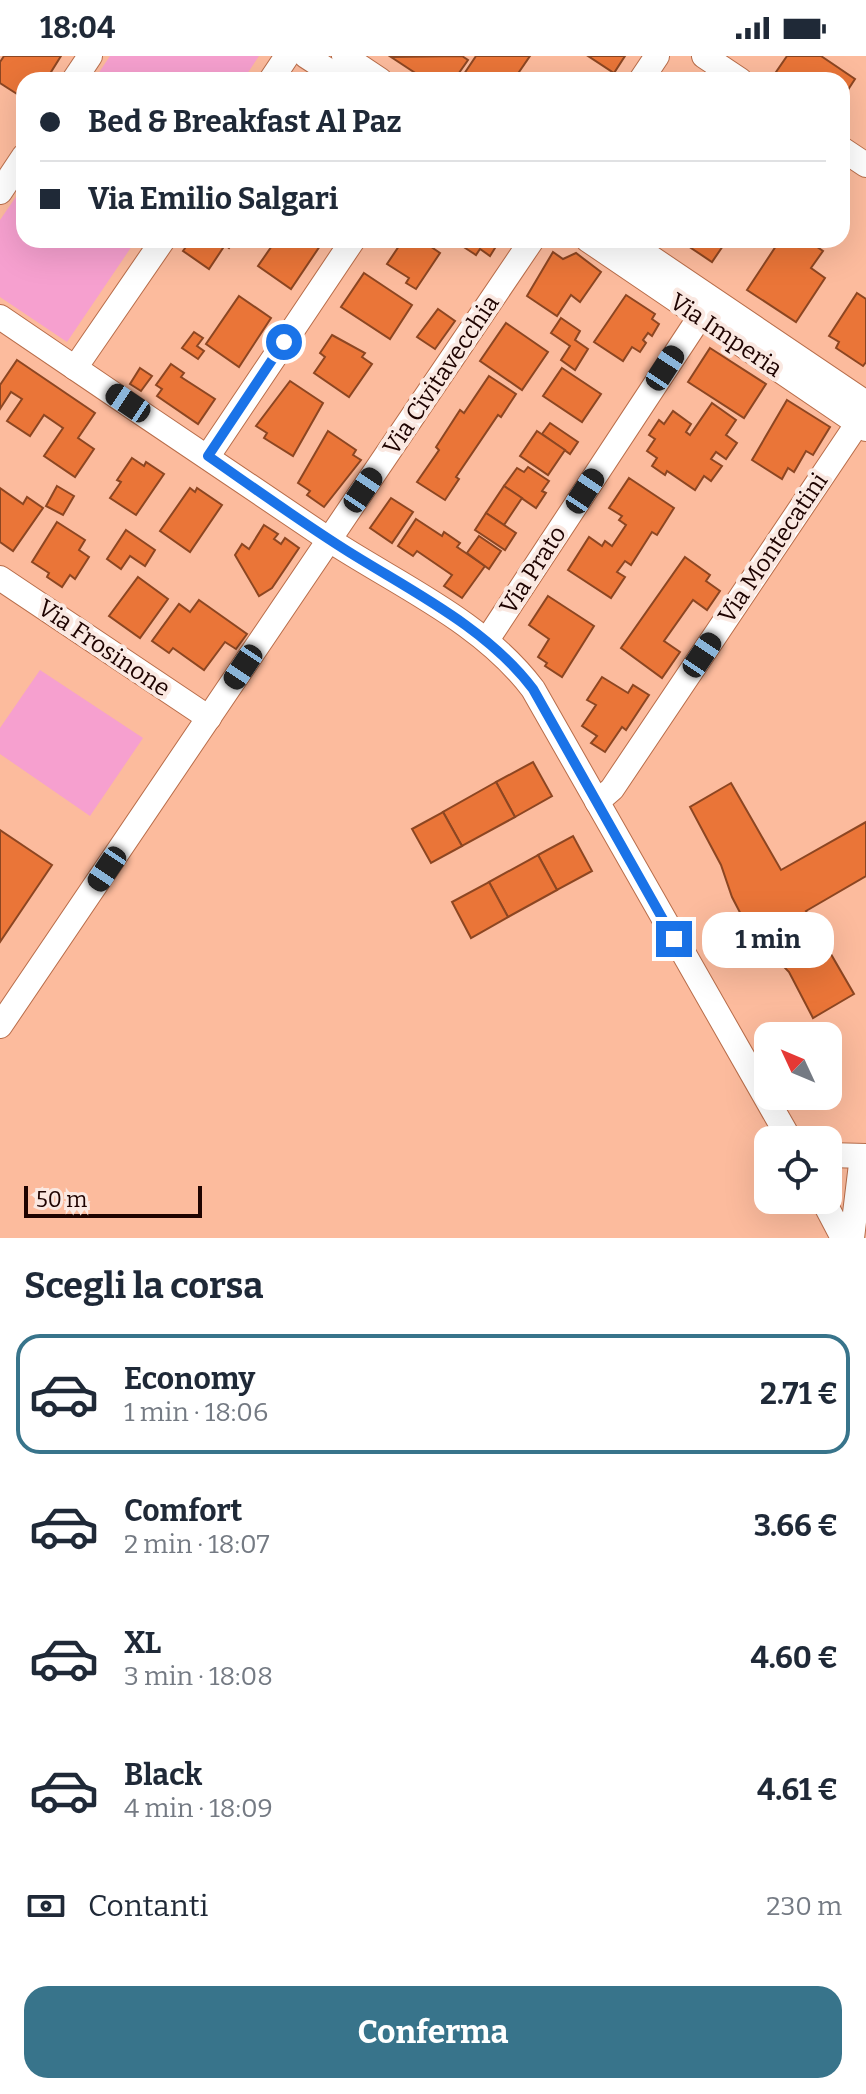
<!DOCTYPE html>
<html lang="it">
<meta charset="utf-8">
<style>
:root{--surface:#fff;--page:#f2f2f3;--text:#1f2937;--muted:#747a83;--line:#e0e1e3;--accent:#38748b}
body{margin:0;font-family:Bitter,serif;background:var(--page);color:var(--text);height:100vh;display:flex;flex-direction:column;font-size:30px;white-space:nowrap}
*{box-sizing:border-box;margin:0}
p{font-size:26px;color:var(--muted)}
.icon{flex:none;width:44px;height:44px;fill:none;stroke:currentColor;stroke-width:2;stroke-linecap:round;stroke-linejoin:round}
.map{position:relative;height:1182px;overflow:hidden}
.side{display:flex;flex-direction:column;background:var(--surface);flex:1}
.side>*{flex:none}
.top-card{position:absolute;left:16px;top:16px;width:834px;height:176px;border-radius:24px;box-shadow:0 8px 32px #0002;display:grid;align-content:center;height:176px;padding:0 24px;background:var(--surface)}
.needle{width:52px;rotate:314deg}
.buttons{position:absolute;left:754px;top:966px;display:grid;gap:16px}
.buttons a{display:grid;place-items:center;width:88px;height:88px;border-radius:16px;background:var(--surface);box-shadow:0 8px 32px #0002;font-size:40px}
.scale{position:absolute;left:24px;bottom:20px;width:178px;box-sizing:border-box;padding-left:8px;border:4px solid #1e0300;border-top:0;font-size:22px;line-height:28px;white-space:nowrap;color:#1e0300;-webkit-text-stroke:6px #fae8e1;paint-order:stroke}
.end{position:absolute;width:36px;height:36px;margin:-18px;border:10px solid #1a73e8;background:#fff;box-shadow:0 0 0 4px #fff}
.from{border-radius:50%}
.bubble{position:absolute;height:56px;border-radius:24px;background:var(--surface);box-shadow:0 8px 32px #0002;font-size:26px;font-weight:700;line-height:56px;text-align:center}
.car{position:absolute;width:24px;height:48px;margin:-24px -12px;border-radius:10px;box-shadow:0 0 6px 2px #0007;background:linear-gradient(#222 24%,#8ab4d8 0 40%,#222 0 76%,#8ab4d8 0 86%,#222 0)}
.top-card b{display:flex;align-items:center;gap:28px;height:76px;font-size:30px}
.top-card b+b{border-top:2px solid var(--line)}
.top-card i{width:20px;height:20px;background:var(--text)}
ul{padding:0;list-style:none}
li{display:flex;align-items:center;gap:24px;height:120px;margin:0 16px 12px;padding:0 8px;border:4px solid transparent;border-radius:24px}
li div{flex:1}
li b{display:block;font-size:30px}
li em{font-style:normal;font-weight:700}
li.current{border-color:var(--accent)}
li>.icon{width:72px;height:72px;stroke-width:1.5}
h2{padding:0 24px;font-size:36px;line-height:96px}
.pay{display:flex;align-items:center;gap:20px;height:88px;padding:0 24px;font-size:30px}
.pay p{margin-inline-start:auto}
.cta{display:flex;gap:16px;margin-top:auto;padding:16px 24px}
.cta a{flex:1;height:92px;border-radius:24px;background:var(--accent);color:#fff;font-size:32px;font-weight:700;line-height:92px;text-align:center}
.status{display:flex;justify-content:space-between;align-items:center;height:56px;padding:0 40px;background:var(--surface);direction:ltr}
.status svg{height:22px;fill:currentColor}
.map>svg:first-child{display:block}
</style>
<div class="status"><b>18:04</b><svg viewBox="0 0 49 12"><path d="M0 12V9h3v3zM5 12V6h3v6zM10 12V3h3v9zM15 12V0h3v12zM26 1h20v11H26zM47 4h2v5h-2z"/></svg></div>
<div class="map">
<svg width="866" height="1182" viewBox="0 0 866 1182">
<rect width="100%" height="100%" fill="#fcbb9d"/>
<g fill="#f6a0cf">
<polygon points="110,0 259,0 243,24 94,24"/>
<polygon points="24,129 24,184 136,184 67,286 0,241 0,164"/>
<polygon points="40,614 143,682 90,760 0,698 0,672"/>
</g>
<g fill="#ea7538" stroke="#8c4622" stroke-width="2">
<polygon points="4,0 61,0 46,24 40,20 37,24 24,24 24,32 22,31 17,38 0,27 0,6"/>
<polygon points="462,0 468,4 454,24 426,24 391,1"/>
<polygon points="476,0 530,0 517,19 524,24 460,24"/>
<polygon points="588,0 625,0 614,17"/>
<polygon points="787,0 821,0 855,23 842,43 842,24 781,24 774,19"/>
<polygon points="191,184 235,184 229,192 225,189 209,213 183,195"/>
<polygon points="276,184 324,184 291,233 258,210"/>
<polygon points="403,184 421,184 440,197 416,233 406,227 409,222 387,208"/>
<polygon points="457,184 500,184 490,200 480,193 476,199 456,186"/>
<polygon points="679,184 727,184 712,206"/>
<polygon points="780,184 807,184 823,195 811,212 825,222 796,266 747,234"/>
<polygon points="553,196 563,203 576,197 601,216 580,246 571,239 557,260 527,240"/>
<polygon points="364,217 412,249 390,283 341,251"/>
<polygon points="857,237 866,243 866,306 863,310 836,292 839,286 829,280"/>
<polygon points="626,239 655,258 652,263 659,268 652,280 648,277 643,284 646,287 640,296 632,291 623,305 594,286"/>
<polygon points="239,240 271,262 239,311 206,288"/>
<polygon points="438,253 455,265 435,293 417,281"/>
<polygon points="561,262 580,275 575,284 588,293 575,314 561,304 570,290 551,277"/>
<polygon points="506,267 548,296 522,334 480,305"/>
<polygon points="194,276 203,282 197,290 204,295 198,303 182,292"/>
<polygon points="332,279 365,297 362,301 372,308 349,341 314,317 325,301 320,297"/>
<polygon points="710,292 766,328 744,362 688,326"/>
<polygon points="17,304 95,357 78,382 94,393 75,421 44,400 63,372 44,359 30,380 7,365 22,343 11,336 0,353 0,329"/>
<polygon points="171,308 184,317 181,321 215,343 198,368 157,340 162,333 156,329"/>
<polygon points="140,312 152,320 141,335 130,328"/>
<polygon points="562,312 601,338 582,366 543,340"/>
<polygon points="489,320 516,338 501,361 498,359 456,421 459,423 445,444 417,426 439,394 436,391 460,354 464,357"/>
<polygon points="290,325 323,347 293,400 264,382 267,377 256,370"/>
<polygon points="787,344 830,371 813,399 806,395 794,416 788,412 782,423 752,404"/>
<polygon points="712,347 736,364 726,379 737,387 726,403 716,396 711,403 722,410 711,425 704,420 695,434 667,415 665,419 652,410 657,402 647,395 655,383 649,379 659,364 664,368 673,355 691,368 686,376 690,379"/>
<polygon points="550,367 578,386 570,398 542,378"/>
<polygon points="328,375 356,394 353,399 361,404 324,451 307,439 310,435 298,427"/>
<polygon points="537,375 565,394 548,419 520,400"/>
<polygon points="132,402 144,410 146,406 164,418 136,459 110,442 121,426 117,424"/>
<polygon points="528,411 549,425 542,435 546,437 536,452 504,430 517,412 524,416"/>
<polygon points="629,422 674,452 657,479 652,476 631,509 625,505 617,516 625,521 611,542 568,514 589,481 602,490 605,485 612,490 626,469 619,464 622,460 609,452"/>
<polygon points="57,430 74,440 63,459 46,450"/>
<polygon points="504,430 522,442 504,469 486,457"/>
<polygon points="0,432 23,448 27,441 43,452 13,495 0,486"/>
<polygon points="190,432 195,436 197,432 222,449 190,496 160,475"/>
<polygon points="391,442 413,456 392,487 370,472"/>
<polygon points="486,457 516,477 505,494 475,474"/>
<polygon points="416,463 442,480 444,476 460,487 457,491 485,510 462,542 444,530 452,519 417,495 413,500 398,490"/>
<polygon points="57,466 85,484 79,494 89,501 75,523 70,519 62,531 47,521 49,517 32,506"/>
<polygon points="264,469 278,478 274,483 281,488 285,482 299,492 272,532 259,540 235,499 242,488 249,493"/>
<polygon points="126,474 155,494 145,510 130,500 121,513 107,503"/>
<polygon points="479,480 501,495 489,513 467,497"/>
<polygon points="685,501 710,519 706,525 720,535 707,554 693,544 664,585 680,596 662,622 621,592"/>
<polygon points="138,521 168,543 140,582 109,560"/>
<polygon points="548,540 594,570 562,621 545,610 547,607 538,601 549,583 529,569"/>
<polygon points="199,544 247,578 236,593 225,586 204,614 173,592 169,597 152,585 179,548 190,556"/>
<polygon points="602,621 628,637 633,629 649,639 626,674 622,671 605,696 591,687 597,680 582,670 596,649 587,644"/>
<polygon points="533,706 552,740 515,761 496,726"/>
<polygon points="496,726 515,761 462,790 443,756"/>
<polygon points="731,727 781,814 866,766 866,820 806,855 854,938 813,962 789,916 749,874 732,841 721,809 690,751"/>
<polygon points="443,756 462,790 431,807 412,773"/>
<polygon points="0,774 52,809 0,886"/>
<polygon points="573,780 592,815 557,834 538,799"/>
<polygon points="538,799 557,834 508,861 489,826"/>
<polygon points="489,826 508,861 471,882 452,846"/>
</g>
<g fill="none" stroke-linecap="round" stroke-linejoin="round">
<defs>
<g id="minor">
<polyline points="306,0 343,24"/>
<polyline points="344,0 380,24"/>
<polyline points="704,0 740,24"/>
<polyline points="74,24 90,0"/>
<polyline points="271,24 287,0"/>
<polyline points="641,24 657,0"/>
<polyline points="842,93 866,109"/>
<polyline points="0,136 24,100"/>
<polyline points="588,184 866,373"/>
<polyline points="625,184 866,347"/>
<path d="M0,261c109,74 219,149 328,222 70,46 154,82 205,150l257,451"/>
<polyline points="75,312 163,184"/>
<polyline points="208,400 353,184"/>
<polyline points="0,522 209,662"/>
<polyline points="487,584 711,244"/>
<polyline points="597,746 612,733 866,355"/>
<polyline points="0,970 532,184"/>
<polyline points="828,1099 866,1100"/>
<polyline points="823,1144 843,1182"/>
<polyline points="852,1182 862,1100"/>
</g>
</defs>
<use href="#minor" stroke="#b86d4a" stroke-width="26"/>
<use href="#minor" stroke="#fff" stroke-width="24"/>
</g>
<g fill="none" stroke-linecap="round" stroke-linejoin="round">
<path stroke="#1a73e8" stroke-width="10" d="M284,286l-76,114c46,32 93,66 141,96 64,40 138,76 184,137l141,250"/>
</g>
<g text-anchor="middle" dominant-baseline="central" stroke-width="8" stroke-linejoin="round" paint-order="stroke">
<g font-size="24" fill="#1e0300" stroke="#fae8e1">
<text transform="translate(726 279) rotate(34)">Via Imperia</text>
<text transform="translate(441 319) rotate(-56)">Via Civitavecchia</text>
<text transform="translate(773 492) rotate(-56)">Via Montecatini</text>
<text transform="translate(533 514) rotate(-57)">Via Prato</text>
<text transform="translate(104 592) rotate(34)">Via Frosinone</text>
</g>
</g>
</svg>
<div class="buttons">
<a><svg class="needle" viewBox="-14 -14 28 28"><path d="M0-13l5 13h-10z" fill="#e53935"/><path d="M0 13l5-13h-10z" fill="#747a83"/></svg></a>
<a><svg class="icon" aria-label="locate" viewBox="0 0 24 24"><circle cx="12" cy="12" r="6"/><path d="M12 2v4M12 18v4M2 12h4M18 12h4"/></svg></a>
</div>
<div class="scale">50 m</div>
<i class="end from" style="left:284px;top:286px"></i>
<i class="end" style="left:674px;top:883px"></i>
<div class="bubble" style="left:702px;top:856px;width:132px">1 min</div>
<i class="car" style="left:665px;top:312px;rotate:33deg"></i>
<i class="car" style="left:128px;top:347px;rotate:304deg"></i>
<i class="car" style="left:363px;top:434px;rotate:34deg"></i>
<i class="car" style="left:585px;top:435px;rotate:33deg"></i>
<i class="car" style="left:702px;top:599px;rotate:34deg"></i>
<i class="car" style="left:243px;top:611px;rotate:214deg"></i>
<i class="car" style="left:107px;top:813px;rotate:214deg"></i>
<div class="top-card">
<b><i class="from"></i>Bed &amp; Breakfast Al Paz</b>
<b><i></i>Via Emilio Salgari</b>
</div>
</div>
<section class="side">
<h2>Scegli la corsa</h2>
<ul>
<li class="current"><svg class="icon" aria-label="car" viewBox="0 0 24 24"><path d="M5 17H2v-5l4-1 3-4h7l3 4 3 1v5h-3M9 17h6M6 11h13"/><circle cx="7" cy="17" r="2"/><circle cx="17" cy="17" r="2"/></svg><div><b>Economy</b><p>1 min · 18:06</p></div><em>2.71 €</em></li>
<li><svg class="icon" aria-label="car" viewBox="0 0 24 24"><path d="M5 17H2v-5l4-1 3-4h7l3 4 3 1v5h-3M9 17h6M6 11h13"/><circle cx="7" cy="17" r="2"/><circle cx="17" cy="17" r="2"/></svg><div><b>Comfort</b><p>2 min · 18:07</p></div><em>3.66 €</em></li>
<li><svg class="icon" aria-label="car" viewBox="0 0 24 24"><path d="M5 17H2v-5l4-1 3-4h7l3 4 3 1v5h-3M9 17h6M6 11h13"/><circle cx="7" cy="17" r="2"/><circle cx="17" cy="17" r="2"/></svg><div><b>XL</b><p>3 min · 18:08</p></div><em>4.60 €</em></li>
<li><svg class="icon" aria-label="car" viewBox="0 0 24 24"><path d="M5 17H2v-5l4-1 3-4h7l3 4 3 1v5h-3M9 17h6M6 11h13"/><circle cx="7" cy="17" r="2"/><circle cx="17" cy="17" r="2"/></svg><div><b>Black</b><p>4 min · 18:09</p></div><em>4.61 €</em></li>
</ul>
<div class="pay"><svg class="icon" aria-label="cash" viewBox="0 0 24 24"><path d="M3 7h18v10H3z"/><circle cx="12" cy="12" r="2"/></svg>Contanti<p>230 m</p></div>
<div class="cta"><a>Conferma</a></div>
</section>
